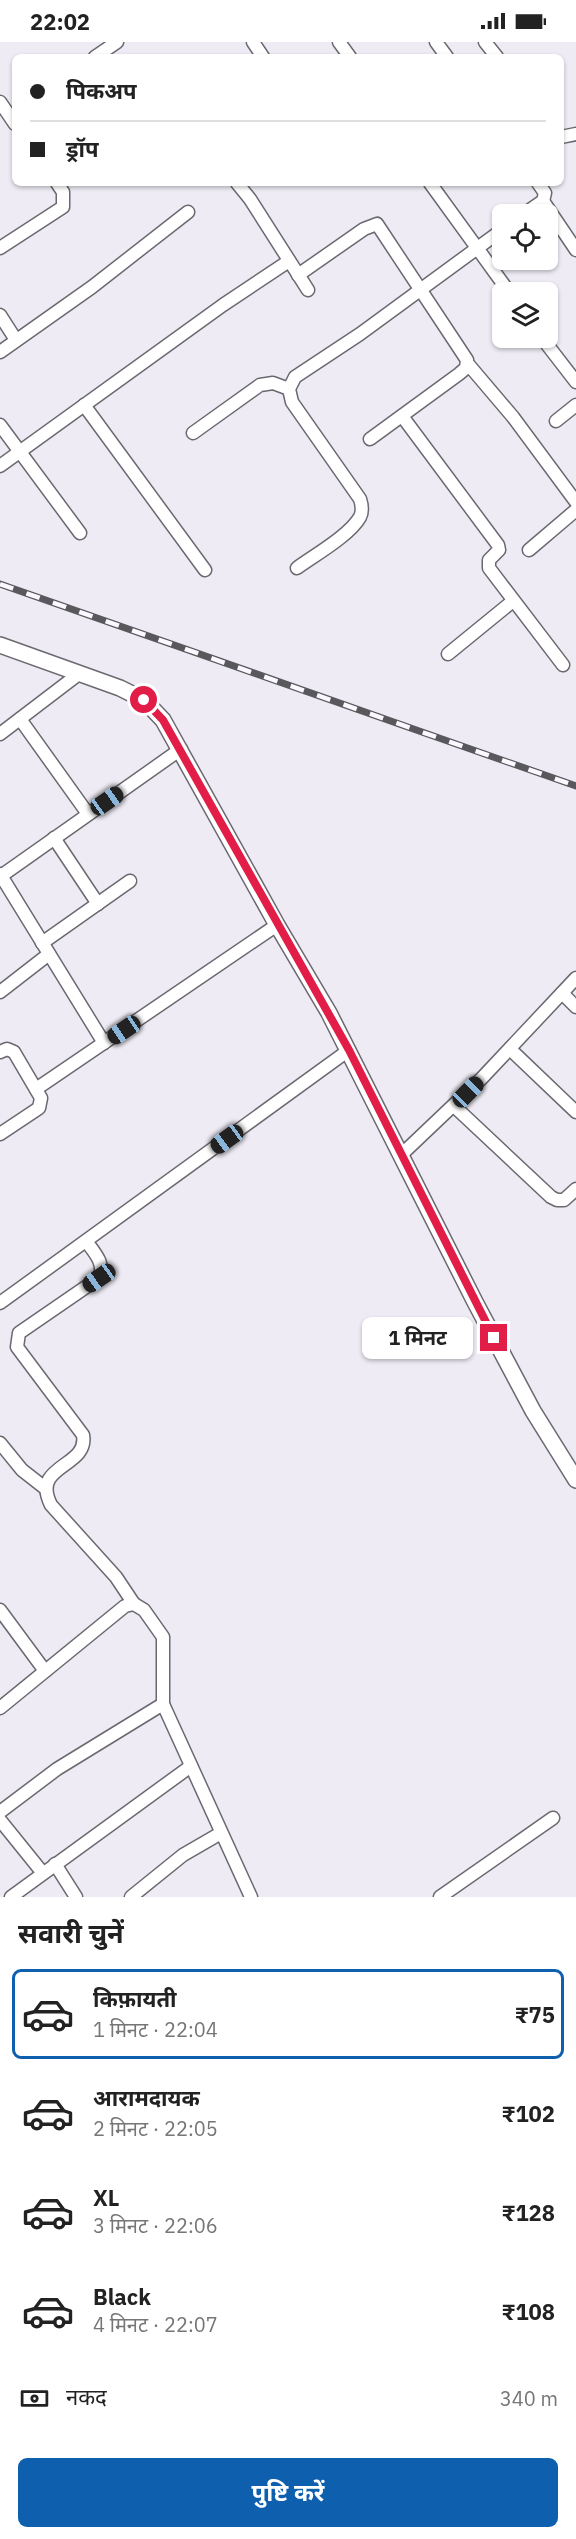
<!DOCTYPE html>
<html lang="hi">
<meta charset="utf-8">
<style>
:root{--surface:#fff;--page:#f2f2f2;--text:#222;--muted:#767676;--line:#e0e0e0;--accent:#0e5fae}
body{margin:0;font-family:"IBM Plex Sans","Noto Sans Devanagari",sans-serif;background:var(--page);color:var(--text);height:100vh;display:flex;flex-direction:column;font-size:22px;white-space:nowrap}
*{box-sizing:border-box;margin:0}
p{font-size:20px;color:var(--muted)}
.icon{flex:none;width:33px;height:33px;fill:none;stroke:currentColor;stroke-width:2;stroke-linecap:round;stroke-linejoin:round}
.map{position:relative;height:1855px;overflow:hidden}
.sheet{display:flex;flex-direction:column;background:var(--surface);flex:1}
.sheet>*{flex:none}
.guide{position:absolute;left:12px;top:12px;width:552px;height:132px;border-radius:9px;box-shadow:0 2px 4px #0004;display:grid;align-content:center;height:132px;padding:0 18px;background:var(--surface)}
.buttons{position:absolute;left:492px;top:162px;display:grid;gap:12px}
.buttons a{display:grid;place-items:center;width:66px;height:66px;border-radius:9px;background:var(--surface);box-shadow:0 2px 4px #0004;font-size:30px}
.end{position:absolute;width:27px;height:27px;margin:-14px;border:8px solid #e11d48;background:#fff;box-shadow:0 0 0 3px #fff}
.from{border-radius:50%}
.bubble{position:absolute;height:42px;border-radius:9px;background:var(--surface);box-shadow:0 2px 4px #0004;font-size:20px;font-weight:700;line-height:42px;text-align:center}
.car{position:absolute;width:18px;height:36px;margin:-18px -9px;border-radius:8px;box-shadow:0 0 4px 2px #0007;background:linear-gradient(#222 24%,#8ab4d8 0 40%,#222 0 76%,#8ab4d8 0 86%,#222 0)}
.guide b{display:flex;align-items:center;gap:21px;height:57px;font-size:22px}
.guide b+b{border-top:2px solid var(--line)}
.guide i{width:15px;height:15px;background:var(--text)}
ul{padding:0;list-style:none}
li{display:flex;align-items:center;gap:18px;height:90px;margin:0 12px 9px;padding:0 6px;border:3px solid transparent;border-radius:9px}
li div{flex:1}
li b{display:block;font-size:22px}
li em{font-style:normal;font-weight:700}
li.selected{border-color:var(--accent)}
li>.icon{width:54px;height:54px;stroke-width:1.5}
h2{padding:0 18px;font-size:27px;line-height:72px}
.pay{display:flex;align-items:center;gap:15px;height:66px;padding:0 18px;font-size:22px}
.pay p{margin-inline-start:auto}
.cta{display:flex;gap:12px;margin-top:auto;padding:12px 18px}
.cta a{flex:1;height:69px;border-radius:9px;background:var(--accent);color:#fff;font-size:24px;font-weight:700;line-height:69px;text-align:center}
.status{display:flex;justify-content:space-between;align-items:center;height:42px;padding:0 30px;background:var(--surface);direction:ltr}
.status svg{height:16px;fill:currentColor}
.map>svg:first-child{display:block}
</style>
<div class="status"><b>22:02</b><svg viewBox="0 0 49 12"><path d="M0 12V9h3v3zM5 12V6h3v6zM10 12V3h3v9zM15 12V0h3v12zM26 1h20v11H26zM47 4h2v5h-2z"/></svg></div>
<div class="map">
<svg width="576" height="1855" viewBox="0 0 576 1855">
<rect width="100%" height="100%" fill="#eeebf4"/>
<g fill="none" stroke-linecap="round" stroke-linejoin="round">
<defs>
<g id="minor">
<polyline points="253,0 263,15"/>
<polyline points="339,0 350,15"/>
<polyline points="436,0 447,15"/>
<polyline points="485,0 497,15"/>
<polyline points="95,15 117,0"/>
<polyline points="0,60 15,82"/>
<polyline points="561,95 576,92"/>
<polyline points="237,141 250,157 308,248"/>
<polyline points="430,141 509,250"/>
<polyline points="543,159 576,208"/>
<polyline points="524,172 543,159 545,151 538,141"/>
<polyline points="0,206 63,165 63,150 57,141"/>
<polyline points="298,233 364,187 377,182 467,318 466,326 459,332 370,397"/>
<polyline points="0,273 16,298"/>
<polyline points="542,296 576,340"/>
<polyline points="0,310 92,245 188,170"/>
<polyline points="468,322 513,375 576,460"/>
<polyline points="84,363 205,528"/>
<polyline points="402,374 498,503 499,508 489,518 489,526 563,623"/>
<polyline points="556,379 576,363"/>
<polyline points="0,383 80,491"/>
<polyline points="193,391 260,343 273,341 289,347"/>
<polyline points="0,424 223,263 289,219"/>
<polyline points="529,508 576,468"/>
<path d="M297,526c18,-13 53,-33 63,-51 3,-6 2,-12 0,-18l-68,-97 -3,-13 6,-12 65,-43 142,-104"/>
<polyline points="448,612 513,559"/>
<polyline points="20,677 88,772"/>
<polyline points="0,692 80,631"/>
<polyline points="54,796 98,862"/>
<polyline points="0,832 104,1001"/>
<polyline points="1,834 181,707"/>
<polyline points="42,901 130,839"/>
<polyline points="0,950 49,912"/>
<polyline points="562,951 576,965"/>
<polyline points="510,1007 576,1070"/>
<polyline points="0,1010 7,1007 14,1010 41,1056 39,1066 0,1092"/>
<polyline points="36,1047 277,883"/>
<polyline points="454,1064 551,1155 557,1158 564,1158 576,1147"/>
<polyline points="401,1113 482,1036 576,936"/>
<path d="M86,1199c8,11 20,23 13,37l-80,55 -2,14 66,88c6,33 -53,29 -32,70l65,72 18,27"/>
<polyline points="0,1261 349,1008"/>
<polyline points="0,1401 22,1428 45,1446"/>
<polyline points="0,1568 45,1629"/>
<polyline points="0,1666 125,1564 134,1562 144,1568 163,1595 163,1662 251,1855"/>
<polyline points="0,1770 57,1727 163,1662"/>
<polyline points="0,1778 42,1830"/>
<polyline points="55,1822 76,1855"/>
<polyline points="11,1855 191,1724"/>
<polyline points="131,1855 183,1813 221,1791"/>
<polyline points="440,1855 553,1776"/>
</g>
<polyline id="tertiary" points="0,603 120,646 144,658 163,678 277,883 329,971 475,1260 533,1369 576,1438"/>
</defs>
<use href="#minor" stroke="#6b6870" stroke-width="15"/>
<use href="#tertiary" stroke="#6b6870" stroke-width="18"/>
<use href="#minor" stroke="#fff" stroke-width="12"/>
<use href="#tertiary" stroke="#fff" stroke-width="15"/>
<defs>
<polyline id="rail" points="0,542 576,744"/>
</defs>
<use href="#rail" stroke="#59585c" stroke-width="7"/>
<use href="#rail" stroke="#fbf9ff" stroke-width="4.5" stroke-dasharray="14" stroke-linecap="butt"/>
</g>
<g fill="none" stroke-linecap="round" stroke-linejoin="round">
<polyline stroke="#e11d48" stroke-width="8" points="144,658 163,678 349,1008 494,1296"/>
</g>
</svg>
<div class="buttons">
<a><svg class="icon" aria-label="locate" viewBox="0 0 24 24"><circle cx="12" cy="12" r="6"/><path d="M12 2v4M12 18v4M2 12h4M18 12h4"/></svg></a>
<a><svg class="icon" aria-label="layers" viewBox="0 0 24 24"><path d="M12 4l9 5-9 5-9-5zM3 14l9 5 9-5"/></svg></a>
</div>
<i class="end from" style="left:144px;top:658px"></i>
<i class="end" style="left:494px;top:1296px"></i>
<div class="bubble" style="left:362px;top:1275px;width:111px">1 मिनट</div>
<i class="car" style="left:107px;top:759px;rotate:55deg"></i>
<i class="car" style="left:124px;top:988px;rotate:236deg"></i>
<i class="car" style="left:468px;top:1050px;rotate:45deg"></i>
<i class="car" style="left:227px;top:1097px;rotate:234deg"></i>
<i class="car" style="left:99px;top:1236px;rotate:235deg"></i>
<div class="guide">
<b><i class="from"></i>पिकअप</b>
<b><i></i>ड्रॉप</b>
</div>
</div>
<section class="sheet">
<h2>सवारी चुनें</h2>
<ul>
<li class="selected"><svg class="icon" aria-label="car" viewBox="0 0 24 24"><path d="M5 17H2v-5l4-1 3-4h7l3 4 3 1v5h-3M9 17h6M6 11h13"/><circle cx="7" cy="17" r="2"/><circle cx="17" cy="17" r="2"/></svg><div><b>किफ़ायती</b><p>1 मिनट · 22:04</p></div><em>₹75</em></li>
<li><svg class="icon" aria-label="car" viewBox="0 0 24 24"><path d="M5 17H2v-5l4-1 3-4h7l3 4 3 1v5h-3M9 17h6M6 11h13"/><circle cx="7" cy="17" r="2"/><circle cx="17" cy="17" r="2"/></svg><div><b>आरामदायक</b><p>2 मिनट · 22:05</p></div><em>₹102</em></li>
<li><svg class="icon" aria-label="car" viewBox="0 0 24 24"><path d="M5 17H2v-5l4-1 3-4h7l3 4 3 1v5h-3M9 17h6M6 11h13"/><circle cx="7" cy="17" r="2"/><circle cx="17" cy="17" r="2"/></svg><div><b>XL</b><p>3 मिनट · 22:06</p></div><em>₹128</em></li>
<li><svg class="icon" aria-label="car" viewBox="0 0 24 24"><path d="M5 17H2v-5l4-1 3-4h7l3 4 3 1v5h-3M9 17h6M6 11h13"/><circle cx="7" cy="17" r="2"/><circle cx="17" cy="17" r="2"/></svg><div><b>Black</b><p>4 मिनट · 22:07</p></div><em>₹108</em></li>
</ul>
<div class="pay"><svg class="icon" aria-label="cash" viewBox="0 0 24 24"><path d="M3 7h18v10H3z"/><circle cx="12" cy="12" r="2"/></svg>नकद<p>340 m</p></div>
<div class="cta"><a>पुष्टि करें</a></div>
</section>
